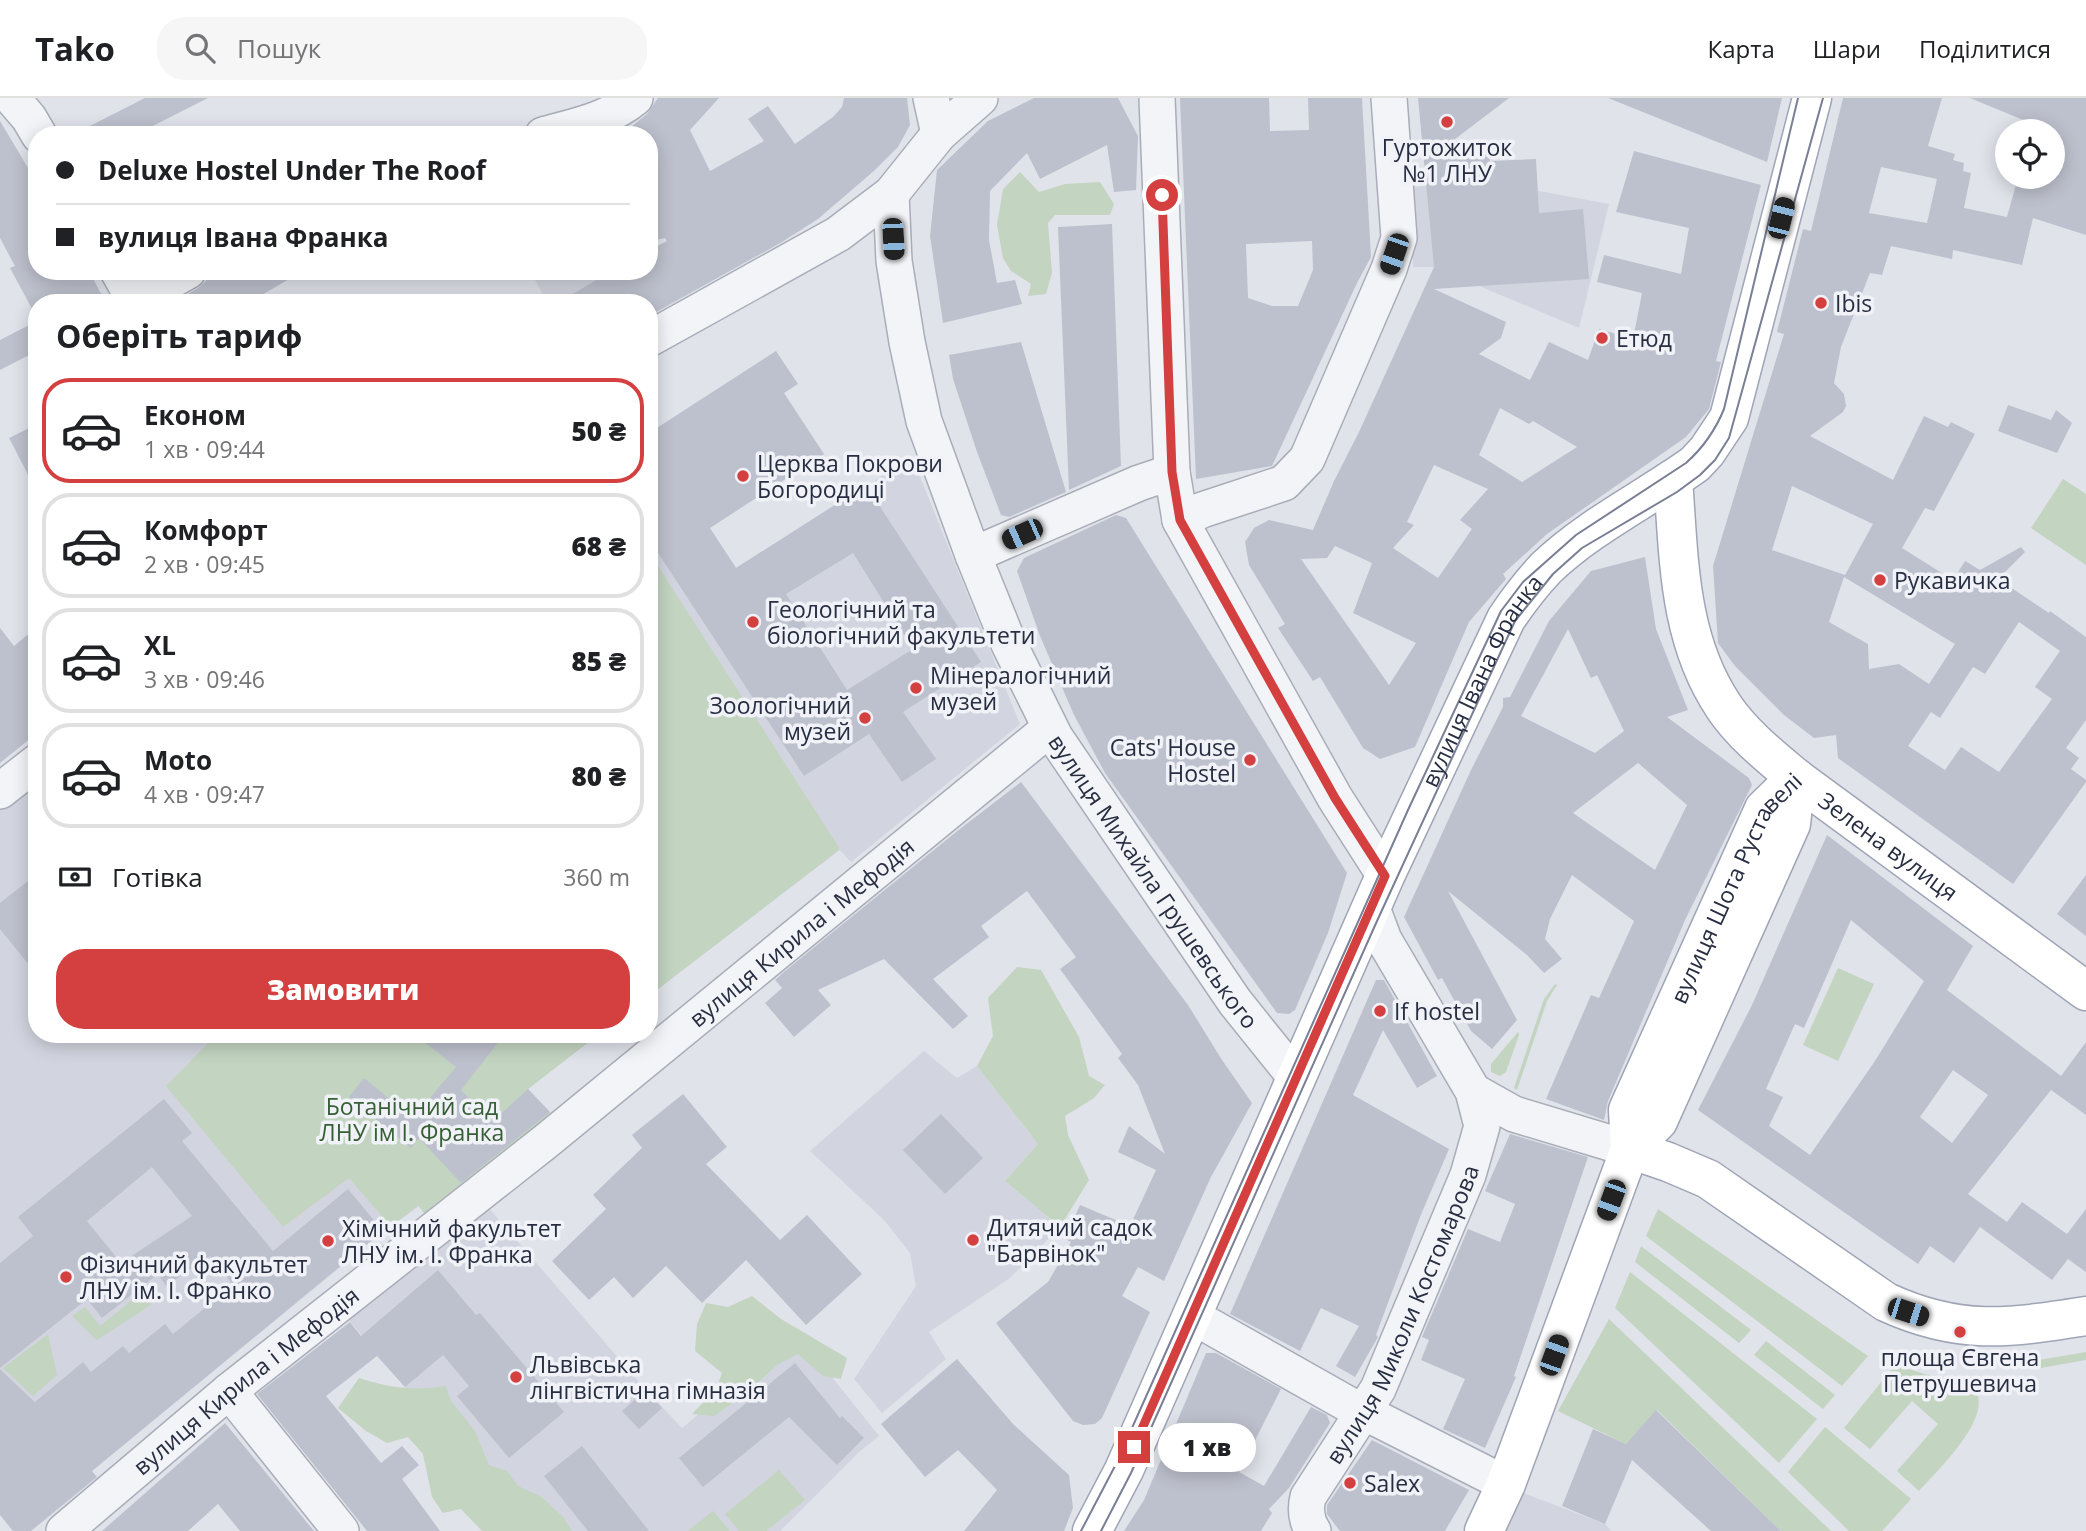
<!DOCTYPE html>
<html lang="uk">
<meta charset="utf-8">
<style>
:root{--surface:#fff;--page:#f6f6f6;--text:#202124;--muted:#757577;--line:#e0e0e0;--accent:#d44040}
body{margin:0;font-family:"Open Sans",sans-serif;background:var(--page);color:var(--text);height:100vh;display:flex;flex-direction:column;font-size:26px;white-space:nowrap}
*{box-sizing:border-box;margin:0}
p{font-size:23px;color:var(--muted)}
.icon{flex:none;width:38px;height:38px;fill:none;stroke:currentColor;stroke-width:2;stroke-linecap:round;stroke-linejoin:round}
.map{position:relative;flex:1;overflow:hidden}
.details{position:absolute;left:28px;top:196px;width:630px;height:749px;display:flex;flex-direction:column;background:var(--surface);border-radius:28px;box-shadow:0 4px 18px #0003}
.details>*{flex:none}
.banner{position:absolute;left:28px;top:28px;width:630px;height:154px;border-radius:28px;box-shadow:0 4px 18px #0003;display:grid;align-content:center;height:154px;padding:0 28px;background:var(--surface)}
.controls{position:absolute;left:1995px;top:21px;display:grid;gap:14px}
.controls a{display:grid;place-items:center;width:70px;height:70px;border-radius:50%;background:var(--surface);box-shadow:0 4px 18px #0003;font-size:35px}
.end{position:absolute;width:32px;height:32px;margin:-16px;border:9px solid #d44040;background:#fff;box-shadow:0 0 0 4px #fff}
.from{border-radius:50%}
.bubble{position:absolute;height:49px;border-radius:24px;background:var(--surface);box-shadow:0 4px 18px #0003;font-size:23px;font-weight:800;line-height:49px;text-align:center}
.car{position:absolute;width:21px;height:42px;margin:-21px -10px;border-radius:9px;box-shadow:0 0 5px 2px #0007;background:linear-gradient(#222 24%,#8ab4d8 0 40%,#222 0 76%,#8ab4d8 0 86%,#222 0)}
.banner b{display:flex;align-items:center;gap:24px;height:66px;font-size:26px}
.banner b+b{border-top:2px solid var(--line)}
.banner i{width:18px;height:18px;background:var(--text)}
ul{padding:0;list-style:none}
li{display:flex;align-items:center;gap:21px;height:105px;margin:0 14px 10px;padding:0 14px;border:4px solid var(--line);border-radius:28px}
li div{flex:1}
li b{display:block;font-size:26px}
li em{font-style:normal;font-weight:800}
li.current{border-color:var(--accent)}
li>.icon{width:63px;height:63px;stroke-width:1.5}
h2{padding:0 28px;font-size:32px;line-height:84px}
.pay{display:flex;align-items:center;gap:18px;height:77px;padding:0 28px;font-size:26px}
.pay p{margin-inline-start:auto}
.action{display:flex;gap:14px;margin-top:auto;padding:14px 28px}
.action a{flex:1;height:80px;border-radius:28px;background:var(--accent);color:#fff;font-size:28px;font-weight:800;line-height:80px;text-align:center}
header{display:flex;align-items:center;gap:42px;box-sizing:border-box;height:98px;padding:0 35px;background:var(--surface);border-bottom:2px solid var(--line)}
header strong{font-size:33px}
nav{display:flex;gap:38px;margin-inline-start:auto;font-size:24px}
.search{width:490px;height:63px;background:var(--page);display:flex;align-items:center;gap:18px;box-sizing:border-box;padding:0 24px;border-radius:28px;color:var(--muted);font-size:26px}
.map>svg:first-child{display:block}
</style>
<header>
<strong>Tako</strong>
<div class="search"><svg class="icon" aria-label="search" viewBox="0 0 24 24"><circle cx="10" cy="10" r="6"/><path d="M15 15l6 6"/></svg>Пошук</div>
<nav><a>Карта</a><a>Шари</a><a>Поділитися</a></nav>
</header>
<div class="map">
<svg width="2086" height="1433" viewBox="0 0 2086 1433">
<rect width="100%" height="100%" fill="#e0e3ea"/>
<g fill="#d2d5df">
<polygon points="1485,83 1609,106 1579,230 1434,169 1413,169 1412,89"/>
<polygon points="634,173 647,205 547,205 531,174"/>
<polygon points="649,337 736,470 912,359 1020,626 851,764 840,752 649,898"/>
<polygon points="37,680 37,936 599,936 528,991 550,1015 383,1134 92,1373 35,1304 0,1271 0,711"/>
<polygon points="924,953 957,980 977,968 1038,1046 1005,1083 1060,1129 1010,1180 929,1234 946,1261 882,1315 854,1281 916,1188 910,1155 884,1122 810,1053"/>
<polygon points="488,1109 646,1292 682,1330 797,1235 879,1338 859,1354 780,1433 525,1433 348,1221"/>
<polygon points="1513,1391 1605,1426 1611,1433 1494,1433"/>
</g>
<g fill="#c3d4c1">
<polygon points="1020,74 1039,94 1065,86 1100,84 1114,106 1110,117 1055,117 1048,125 1052,175 1046,196 1028,198 1031,186 1011,173 1003,160 997,127 1003,91"/>
<polygon points="2063,381 2086,396 2086,467 2031,430"/>
<polygon points="649,454 840,751 649,898"/>
<polygon points="1017,869 1041,872 1079,939 1089,978 1105,987 1094,1000 1065,1018 1068,1037 1089,1082 1060,1129 1005,1083 1038,1046 977,968 993,938 988,900"/>
<polygon points="1838,870 1874,886 1838,963 1803,947"/>
<polygon points="1555,886 1557,887 1547,903 1517,992 1514,990 1544,901"/>
<polygon points="1518,934 1519,937 1506,974 1500,978 1491,974 1491,966"/>
<polygon points="217,936 599,936 528,991 550,1015 430,1124 418,1107 391,1129 349,1080 283,1129 166,988"/>
<polygon points="1658,1111 1868,1258 1842,1288 1646,1138"/>
<polygon points="1641,1148 1751,1232 1739,1245 1635,1164"/>
<polygon points="1630,1174 1817,1321 1779,1365 1615,1210"/>
<polygon points="141,1195 151,1207 97,1242 72,1218 85,1209 100,1228"/>
<polygon points="752,1198 781,1221 847,1260 841,1281 823,1278 798,1256 777,1267 748,1294 714,1318 692,1316 716,1291 722,1275 695,1253 697,1226 706,1205 728,1209"/>
<polygon points="1609,1221 1831,1433 1781,1433 1657,1312 1626,1346 1558,1313"/>
<polygon points="48,1236 57,1277 33,1298 3,1270"/>
<polygon points="1766,1243 1835,1297 1823,1311 1754,1257"/>
<polygon points="2086,1254 2086,1262 2035,1271 2033,1263"/>
<path d="M1895,1267l79,24c22,26 -38,83 -55,102l-22,-20 41,-47 -26,-23 -42,48 -26,-21z"/>
<path d="M359,1280c32,10 53,13 87,8l5,15 24,30 14,34 18,6 11,15 24,11 22,21 8,13h-90l-21,-22 -18,4 -11,-16 -9,-43 -15,-17 -21,6 -21,-12 -28,-23z"/>
<polygon points="1825,1329 1911,1401 1882,1433 1849,1433 1788,1374"/>
<polygon points="779,1372 805,1402 766,1433 739,1433 725,1416"/>
<polygon points="713,1413 730,1433 688,1433"/>
</g>
<g fill="#bdc1cd" fill-rule="evenodd">
<polygon points="145,0 208,0 135,37 72,37"/>
<polygon points="658,0 719,0 690,32 710,73 764,43 748,21 768,8 795,46 833,19 842,9 844,0 907,0 910,27 898,49 875,72 818,121 782,144 649,218 649,205 557,205 612,173 649,173 649,152 667,143 665,140 656,142 649,123 649,37 621,37 647,16"/>
<polygon points="1034,0 1118,0 1138,38 1136,92 1114,94 1107,47 1040,81 1027,55 990,93 989,142 997,185 1015,182 1022,206 943,225 930,138 937,72 988,23"/>
<path d="M1180,0h89l1,33 39,-1 -1,-32h54l9,159 -14,26 -85,183 -76,13zM1312,143l1,29 -15,36h-26l-24,-8 -2,-54z"/>
<path d="M1418,0h91l-67,51 46,-4 2,16 46,-2 3,54 44,-4 6,70 -155,10 72,33 -5,16 -22,16 51,26 19,-38 39,18 11,-31 34,10 9,-46 -45,-11 7,-27 77,19 8,-46 -73,-16 18,-61 127,34 -45,176 5,1 -12,47 -23,28 -139,97 -44,40 3,5 -37,43 -54,125 -35,12 -17,-11 -43,-71 -7,4 -35,-53 7,-4 -36,-59 -4,-23 9,-14 15,-8 44,10 21,-49 25,-49 75,-165zM1500,310l29,16 4,-3 44,26 -55,35 -43,-27zM1434,367l54,24 -28,31 12,9 -34,49 -45,-30 21,-23 -7,-3zM1335,448l37,17 -19,50 63,30 -27,42 -88,-126 26,-1z"/>
<polygon points="1608,0 1782,0 1767,64"/>
<path d="M1843,0h99l-14,48 27,8 -2,6 11,3 -1,8 8,2 -7,35 43,9 11,-40h35v-31l4,-15h-7l-80,-33h116v137l-53,-17 -11,47 -69,-15 -1,9 -61,-13 -9,29 -12,-2 -29,74 -7,36 10,11 2,12 -3,6 -33,24 83,44 31,-64 24,11 3,-5 24,12 -41,77 -9,-3 -23,40 51,32 12,-19 15,9 41,-23 4,5 -27,27 51,34 1,-2 36,26v83l-20,28 13,10 -8,11 15,11v2l-73,102 -175,-126 -2,-23 -22,3 -30,-23 -49,-49 -17,-23 -5,-77 71,-232 -7,-2 26,-103 8,2zM1881,69l56,12 -10,44 -58,-10zM1792,388l81,38 -28,51 -73,-25zM1844,479l111,67 -26,40 -30,-20 -30,5 -1,-25 -39,-22zM2019,524l41,29 -25,36 17,12 -53,73 -38,-25 -16,23 -37,-24 23,-34 9,6 33,-51 12,7z"/>
<polygon points="0,23 37,85 37,173 89,173 106,205 37,205 37,220 10,170 15,168 0,140"/>
<polygon points="1112,126 1121,368 1069,392 1058,129"/>
<polygon points="208,173 303,173 248,205 173,205 198,190 206,183"/>
<polygon points="37,223 37,253 0,272 0,242"/>
<polygon points="1021,244 1066,394 1009,419 1001,417 977,354 953,281 949,257"/>
<path d="M776,253l22,33 -14,9 40,61 -114,74 26,40 130,-83 115,177 -78,50 33,47 -34,23 -33,-48 -65,42 -155,-237v-106zM853,455l60,96 -66,41 -61,-96z"/>
<polygon points="2008,307 2051,322 2056,312 2072,325 2057,355 1998,333"/>
<polygon points="37,326 37,394 9,340"/>
<polygon points="1116,417 1126,420 1347,775 1328,835 1295,912 1289,916 1277,915 1105,675 1074,617 1040,538 1017,473 1024,460"/>
<path d="M1645,459l11,72 32,81 -21,7 82,61 3,7 -67,135 -77,181 -4,19 -58,-21 45,-104 8,3 35,-77 -62,-46 -22,44 -5,20 17,20 -18,14 -17,-18 -79,-64 69,129 -25,29 -21,-18 -29,-53 -4,2 -34,-63 67,-147 32,-63v-9l7,-1 39,-76 42,-50zM1568,531l23,49 6,-3 27,56 -29,22 -74,-37zM1638,665l49,42 -32,65 -82,-57z"/>
<polygon points="37,529 37,635 0,665 0,530 14,548"/>
<polygon points="1021,684 1188,907 1222,962 1252,1005 1211,1079 1164,1183 1138,1169 1122,1198 1150,1214 1102,1320 1095,1326 1083,1327 1073,1323 996,1225 1048,1184 1071,1144 1065,1141 1080,1107 1130,1128 1156,1072 1118,1054 1129,1028 1165,1056 1138,987 1118,960 1122,956 1060,871 1076,859 1027,793 981,828 989,839 933,881 968,918 953,931 884,861 818,892 831,907 794,939 765,905 782,890 775,882 785,873 956,734"/>
<path d="M1827,737l146,111 -26,44 114,86 25,-34v73l-35,-25 -83,104 39,28 15,-20 45,32 19,-25v63l-18,-13 -16,21 -72,-53 -26,36 -24,-17 -12,18 -220,-154 54,-105zM1851,822l73,61 -49,80 -65,94 -41,-29 14,-29 -17,-8 29,-65 9,4zM1953,972l35,25 -36,48 -32,-26z"/>
<polygon points="37,776 37,877 0,831 0,805"/>
<polygon points="2086,777 2086,838 2057,816"/>
<polygon points="1376,882 1384,882 1437,978 1417,990 1383,932 1353,997 1449,1051 1420,1119 1376,1237 1378,1239 1355,1279 1336,1268 1359,1228 1321,1210 1300,1253 1230,1216"/>
<polygon points="414,936 485,936 497,946 461,992 492,1024 528,991 550,1014 461,1085 419,1040 411,1050 349,999 364,980 413,1020 456,969"/>
<polygon points="683,996 727,1049 706,1066 780,1142 807,1117 862,1176 806,1227 746,1162 702,1205 666,1168 633,1200 614,1179 589,1202 552,1163 606,1111 593,1097 642,1050 632,1037"/>
<path d="M164,1001l28,34 -10,8 91,110 75,-62 35,42 -291,240 5,6 -66,54h-18l-13,-16v-146l35,33 48,-40 8,10 32,-26 6,7 36,-29 8,10 60,-49 -23,-29 -44,30 -8,-12 -56,44 -15,-19 -87,69v-105l33,-27 -15,-19zM152,1069l40,49 -71,47 -34,-42z"/>
<polygon points="941,1016 983,1060 945,1096 903,1052"/>
<polygon points="1510,1036 1588,1059 1514,1278 1516,1279 1485,1350 1443,1331 1465,1281 1421,1262 1429,1242 1422,1239 1468,1131 1500,1144 1515,1106 1485,1093"/>
<polygon points="438,1172 476,1217 480,1215 564,1314 509,1360 457,1298 469,1288 443,1257 405,1289 377,1258 326,1298 381,1365 402,1348 419,1367 402,1381 440,1433 367,1433 257,1296 350,1224 361,1238"/>
<polygon points="1206,1255 1216,1255 1281,1291 1239,1374 1264,1388 1311,1309 1327,1317 1330,1325 1289,1390 1269,1411 1272,1415 1261,1433 1124,1433 1144,1402"/>
<polygon points="957,1261 1013,1326 1069,1377 1073,1410 1064,1433 964,1433 997,1392 958,1352 925,1379 881,1326"/>
<polygon points="795,1265 840,1320 842,1318 864,1340 837,1367 789,1319 703,1389 679,1360"/>
<polygon points="646,1292 662,1310 639,1331 622,1313"/>
<polygon points="1656,1312 1781,1433 1711,1433 1632,1362 1605,1426 1562,1408 1593,1331 1626,1346"/>
<polygon points="225,1325 314,1433 240,1433 218,1406 188,1433 102,1433"/>
<polygon points="1372,1342 1469,1392 1445,1433 1340,1433 1327,1416 1327,1407"/>
<polygon points="582,1348 649,1433 588,1433 544,1378"/>
</g>
<g fill="none" stroke-linecap="round" stroke-linejoin="round">
<defs>
<g id="minor">
<polyline points="12,0 29,20 39,37"/>
<polyline points="931,0 939,36"/>
<polyline points="1157,0 1172,374 1180,422 1335,700 1385,778"/>
<path d="M543,37c32,-9 65,-15 92,-37"/>
<path id="s1" d="M891,96l3,67 13,81 17,79 49,134 36,89 46,93 180,265 61,76"/>
<polyline points="118,173 136,205"/>
<polyline points="135,203 188,173"/>
<polyline points="649,241 838,136 891,96 939,36 980,0"/>
<polyline points="1180,422 1202,412 1284,385 1307,361 1389,171 1399,140 1389,0"/>
<polyline points="973,457 1139,385 1172,374"/>
<polyline points="0,693 37,664"/>
<polyline points="1473,993 1514,1016 1630,1051"/>
<polyline points="1192,1218 1346,1305 1506,1386"/>
<polyline points="229,1293 341,1433"/>
<path id="s2" d="M64,1433l165,-140 316,-249 504,-413"/>
<path id="s3" d="M1313,1433c-7,-11 -8,-22 -5,-34l70,-108 90,-214 14,-49 -9,-35 -89,-151 -12,-32"/>
</g>
<g id="major">
<path id="s4" d="M1673,381c6,79 5,160 51,228 18,27 47,50 72,71l290,213"/>
<path d="M1630,1051l38,13 40,17 178,123c74,34 123,26 200,14"/>
<polyline points="1630,1051 1658,1023 1791,726 1796,680"/>
<path id="s5" d="M1092,1433l32,-61 261,-594 121,-257c12,-18 25,-35 40,-51 44,-42 100,-69 149,-104l12,-13 22,-33 83,-320"/>
<path id="s6" d="M1484,1433l22,-47 124,-335 -2,-39 136,-301 32,-31"/>
</g>
</defs>
<use href="#minor" stroke="#a9adb8" stroke-width="38"/>
<use href="#major" stroke="#9fa5b6" stroke-width="41"/>
<use href="#minor" stroke="#f3f4f8" stroke-width="35"/>
<use href="#major" stroke="#fff" stroke-width="38"/>
<g stroke="#797f94" stroke-width="2">
<path d="M1081,1433l34,-65 293,-656 93,-199 22,-29 53,-47 110,-72c18,-16 29,-32 38,-54l74,-311"/>
<polyline points="1101,1433 1131,1375 1377,823 1515,523 1553,476 1582,450 1677,394 1700,377 1715,362 1729,340 1823,0"/>
</g>
</g>
<g fill="none" stroke-linecap="round" stroke-linejoin="round">
<polyline stroke="#d44040" stroke-width="9" points="1134,1349 1385,778 1335,700 1180,422 1172,374 1162,97"/>
</g>
<g fill="#d44040" stroke="#f0f2f7" stroke-width="2.5">
<circle cx="1447" cy="24" r="7"/>
<circle cx="1821" cy="205" r="7"/>
<circle cx="1602" cy="240" r="7"/>
<circle cx="743" cy="378" r="7"/>
<circle cx="1880" cy="482" r="7"/>
<circle cx="753" cy="524" r="7"/>
<circle cx="916" cy="590" r="7"/>
<circle cx="865" cy="620" r="7"/>
<circle cx="1250" cy="662" r="7"/>
<circle cx="1380" cy="913" r="7"/>
<circle cx="973" cy="1142" r="7"/>
<circle cx="328" cy="1143" r="7"/>
<circle cx="66" cy="1179" r="7"/>
<circle cx="1960" cy="1234" r="7"/>
<circle cx="516" cy="1279" r="7"/>
<circle cx="1350" cy="1385" r="7"/>
</g>
<g text-anchor="middle" dominant-baseline="central" stroke-width="7" stroke-linejoin="round" paint-order="stroke">
<g font-size="23" fill="#282e42" stroke="#f0f2f7" text-anchor="start">
<text x="1447" y="49" text-anchor="middle">Гуртожиток<tspan x="1447" dy="26">№1 ЛНУ</tspan></text>
<text x="1835" y="205">Ibis</text>
<text x="1616" y="240">Етюд</text>
<text x="757" y="365">Церква Покрови<tspan x="757" dy="26">Богородиці</tspan></text>
<text x="1894" y="482">Рукавичка</text>
<text x="767" y="511">Геологічний та<tspan x="767" dy="26">біологічний факультети</tspan></text>
<text x="930" y="577">Мінералогічний<tspan x="930" dy="26">музей</tspan></text>
<text x="851" y="607" text-anchor="end">Зоологічний<tspan x="851" dy="26">музей</tspan></text>
<text x="1236" y="649" text-anchor="end">Cats' House<tspan x="1236" dy="26">Hostel</tspan></text>
<text x="1394" y="913">If hostel</text>
<text x="987" y="1129">Дитячий садок<tspan x="987" dy="26">"Барвінок"</tspan></text>
<text x="342" y="1130">Хімічний факультет<tspan x="342" dy="26">ЛНУ ім. І. Франка</tspan></text>
<text x="80" y="1166">Фізичний факультет<tspan x="80" dy="26">ЛНУ ім. І. Франко</tspan></text>
<text x="1960" y="1259" text-anchor="middle">площа Євгена<tspan x="1960" dy="26">Петрушевича</tspan></text>
<text x="530" y="1266">Львівська<tspan x="530" dy="26">лінгвістична гімназія</tspan></text>
<text x="1364" y="1385">Salex</text>
</g>
<g font-size="23" fill="#282e42" stroke="#f0f2f7">
<text stroke="none"><textPath href="#s5" startOffset="936">вулиця Івана Франка</textPath></text>
<text stroke="none"><textPath href="#s4" startOffset="453">Зелена вулиця</textPath></text>
<text stroke="none"><textPath href="#s1" startOffset="747">вулиця Михайла Грушевського</textPath></text>
<text stroke="none"><textPath href="#s6" startOffset="696">вулиця Шота Руставелі</textPath></text>
<text stroke="none"><textPath href="#s2" startOffset="950">вулиця Кирила і Мефодія</textPath></text>
<text stroke="none"><textPath href="#s3" startOffset="242">вулиця Миколи Костомарова</textPath></text>
<text stroke="none"><textPath href="#s2" startOffset="236">вулиця Кирила і Мефодія</textPath></text>
</g>
<g font-size="23" fill="#365f35" stroke="#f0f2f7">
<text x="412" y="1008">Ботанічний сад<tspan x="412" dy="26">ЛНУ ім І. Франка</tspan></text>
</g>
</g>
</svg>
<div class="controls">
<a><svg class="icon" aria-label="locate" viewBox="0 0 24 24"><circle cx="12" cy="12" r="6"/><path d="M12 2v4M12 18v4M2 12h4M18 12h4"/></svg></a>
</div>
<i class="end from" style="left:1162px;top:97px"></i>
<i class="end" style="left:1134px;top:1349px"></i>
<div class="bubble" style="left:1158px;top:1325px;width:98px">1 хв</div>
<i class="car" style="left:1781px;top:120px;rotate:14deg"></i>
<i class="car" style="left:893px;top:141px;rotate:177deg"></i>
<i class="car" style="left:1394px;top:156px;rotate:199deg"></i>
<i class="car" style="left:1022px;top:436px;rotate:246deg"></i>
<i class="car" style="left:1611px;top:1102px;rotate:200deg"></i>
<i class="car" style="left:1908px;top:1214px;rotate:108deg"></i>
<i class="car" style="left:1554px;top:1257px;rotate:20deg"></i>
<div class="banner">
<b><i class="from"></i>Deluxe Hostel Under The Roof</b>
<b><i></i>вулиця Івана Франка</b>
</div>
<section class="details">
<h2>Оберіть тариф</h2>
<ul>
<li class="current"><svg class="icon" aria-label="car" viewBox="0 0 24 24"><path d="M5 17H2v-5l4-1 3-4h7l3 4 3 1v5h-3M9 17h6M6 11h13"/><circle cx="7" cy="17" r="2"/><circle cx="17" cy="17" r="2"/></svg><div><b>Економ</b><p>1 хв · 09:44</p></div><em>50 ₴</em></li>
<li><svg class="icon" aria-label="car" viewBox="0 0 24 24"><path d="M5 17H2v-5l4-1 3-4h7l3 4 3 1v5h-3M9 17h6M6 11h13"/><circle cx="7" cy="17" r="2"/><circle cx="17" cy="17" r="2"/></svg><div><b>Комфорт</b><p>2 хв · 09:45</p></div><em>68 ₴</em></li>
<li><svg class="icon" aria-label="car" viewBox="0 0 24 24"><path d="M5 17H2v-5l4-1 3-4h7l3 4 3 1v5h-3M9 17h6M6 11h13"/><circle cx="7" cy="17" r="2"/><circle cx="17" cy="17" r="2"/></svg><div><b>XL</b><p>3 хв · 09:46</p></div><em>85 ₴</em></li>
<li><svg class="icon" aria-label="car" viewBox="0 0 24 24"><path d="M5 17H2v-5l4-1 3-4h7l3 4 3 1v5h-3M9 17h6M6 11h13"/><circle cx="7" cy="17" r="2"/><circle cx="17" cy="17" r="2"/></svg><div><b>Moto</b><p>4 хв · 09:47</p></div><em>80 ₴</em></li>
</ul>
<div class="pay"><svg class="icon" aria-label="cash" viewBox="0 0 24 24"><path d="M3 7h18v10H3z"/><circle cx="12" cy="12" r="2"/></svg>Готівка<p>360 m</p></div>
<div class="action"><a>Замовити</a></div>
</section>
</div>
